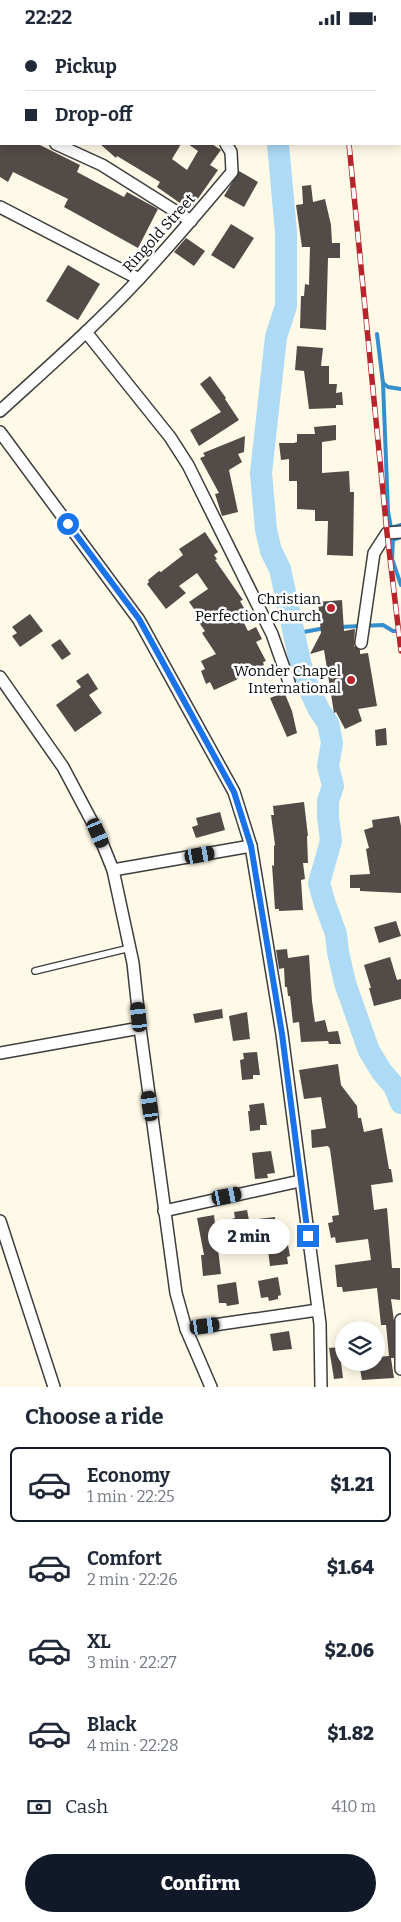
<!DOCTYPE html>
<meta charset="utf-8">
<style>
:root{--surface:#fff;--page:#f2f2f3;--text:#1f2937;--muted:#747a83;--line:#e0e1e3;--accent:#111827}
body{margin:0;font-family:Bitter,serif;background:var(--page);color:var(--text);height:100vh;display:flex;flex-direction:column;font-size:19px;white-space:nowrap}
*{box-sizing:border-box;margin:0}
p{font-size:16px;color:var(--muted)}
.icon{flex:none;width:28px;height:28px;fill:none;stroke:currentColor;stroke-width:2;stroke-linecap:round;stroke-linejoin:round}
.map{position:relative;height:1352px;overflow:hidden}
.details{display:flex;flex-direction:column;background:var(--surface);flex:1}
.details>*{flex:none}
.banner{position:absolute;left:0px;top:0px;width:401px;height:110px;box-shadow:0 2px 12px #0003;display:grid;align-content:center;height:110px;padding:0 25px;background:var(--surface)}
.buttons{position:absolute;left:335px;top:1286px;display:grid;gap:10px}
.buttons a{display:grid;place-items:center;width:50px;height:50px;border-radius:50%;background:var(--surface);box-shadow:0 2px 12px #0003;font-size:25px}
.end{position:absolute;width:22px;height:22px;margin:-11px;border:6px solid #1a73e8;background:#fff;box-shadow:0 0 0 2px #fff}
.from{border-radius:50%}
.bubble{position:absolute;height:35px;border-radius:18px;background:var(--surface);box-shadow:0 2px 12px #0003;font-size:16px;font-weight:800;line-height:35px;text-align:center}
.car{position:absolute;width:15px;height:30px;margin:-15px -8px;border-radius:6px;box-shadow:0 0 4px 1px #0007;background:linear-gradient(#222 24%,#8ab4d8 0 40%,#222 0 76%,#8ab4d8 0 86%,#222 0)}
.banner b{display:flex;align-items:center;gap:18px;height:48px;font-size:19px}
.banner b+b{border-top:1px solid var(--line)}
.banner i{width:12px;height:12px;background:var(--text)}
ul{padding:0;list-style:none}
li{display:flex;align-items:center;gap:15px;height:75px;margin:0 10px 8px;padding:0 15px;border:2px solid transparent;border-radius:8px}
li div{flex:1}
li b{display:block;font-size:19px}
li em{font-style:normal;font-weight:800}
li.current{border-color:var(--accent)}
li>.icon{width:45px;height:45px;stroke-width:1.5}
h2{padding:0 25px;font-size:22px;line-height:60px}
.pay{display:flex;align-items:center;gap:12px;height:55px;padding:0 25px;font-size:19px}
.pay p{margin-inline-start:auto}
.primary-button{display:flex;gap:10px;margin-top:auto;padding:10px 25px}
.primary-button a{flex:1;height:58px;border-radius:30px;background:var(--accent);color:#fff;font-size:20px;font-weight:800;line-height:58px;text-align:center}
.status{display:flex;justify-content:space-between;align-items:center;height:35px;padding:0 25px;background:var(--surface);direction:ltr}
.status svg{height:14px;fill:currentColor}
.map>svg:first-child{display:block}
</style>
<div class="status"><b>22:22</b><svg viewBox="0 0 49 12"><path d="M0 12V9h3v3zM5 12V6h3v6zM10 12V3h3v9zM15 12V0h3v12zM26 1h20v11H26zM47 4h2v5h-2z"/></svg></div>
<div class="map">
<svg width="401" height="1352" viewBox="0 0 401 1352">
<rect width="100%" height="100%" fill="#fffae7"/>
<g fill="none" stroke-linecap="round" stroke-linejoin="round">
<g stroke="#348fcc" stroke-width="4">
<polyline points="377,299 383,348 388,476 391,493 401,490"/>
<polyline points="383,348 388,352 401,354"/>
<polyline points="401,502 393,505 392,524 401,550"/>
<polyline points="340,592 383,590 393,596 401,596"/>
<polyline points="293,599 325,593"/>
</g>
<g stroke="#addaf5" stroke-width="22">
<polyline points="218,0 219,1"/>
<polyline points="278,109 286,197 286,271 276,302 261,438 266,495 271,516 280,534 300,627 306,647 319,675 328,688 332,708 328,731 333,751 328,766 328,782 331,806 319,848 324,866 336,899 338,917 345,948 369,1016 382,1037 394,1051 401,1068"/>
</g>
</g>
<g fill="#524b47">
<polygon points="0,109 38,109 80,130 77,137 124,162 127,157 158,174 138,213 64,172 68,164 13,137 8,147 0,142"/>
<polygon points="100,109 181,109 172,124 187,135 198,116 188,109 212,109 221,115 210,130 218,135 190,175 157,152 160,147 117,121 116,123"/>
<polygon points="239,136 258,147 244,172 224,161"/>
<polygon points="311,150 313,167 325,164 331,190 332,208 340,208 340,223 328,223 326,295 300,293 301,261 304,261 305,249 309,250 310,212 302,212 296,170 303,169 302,151"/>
<polygon points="231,189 254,203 234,234 211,220"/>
<polygon points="186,203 205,216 194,231 174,217"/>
<polygon points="68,230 100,249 78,285 46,266"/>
<polygon points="297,311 323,313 321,331 329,331 329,349 337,349 336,358 342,357 343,370 336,370 336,373 309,374 304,336 295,335"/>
<polygon points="210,341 226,363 225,364 239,385 199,411 190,395 221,377 200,349"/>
<polygon points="336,390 336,405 322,407 322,438 349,436 350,457 354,457 353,521 327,520 328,486 315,486 315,475 297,474 297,446 289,446 289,424 281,425 279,408 294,408 297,407 297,399 315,399 314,392"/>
<polygon points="245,401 244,417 238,419 242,427 229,435 238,477 222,481 215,459 219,458 200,423 205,421 203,418"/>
<polygon points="205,497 218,517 214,520 217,524 215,525 243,565 240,566 244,573 238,576 248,596 256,592 262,604 256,607 266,626 263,627 264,630 254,635 253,633 236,645 214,655 210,647 206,649 201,636 205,634 201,626 216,619 202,598 205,596 198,586 201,584 189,567 208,554 197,538 179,551 186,558 166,574 147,549 149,547 148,545 159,536 161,537 183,520 179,514"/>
<polygon points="342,565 344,596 355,594 354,611 360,615 360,619 368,618 377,671 358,674 362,686 345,694 336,677 334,678 324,615 310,619 321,598 318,567"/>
<polygon points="30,579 43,596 20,612 12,601 17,598 12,592"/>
<polygon points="60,604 71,619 62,625 51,610"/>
<polygon points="88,638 98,654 89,660 102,678 75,697 56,670 81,652 76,646"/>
<polygon points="280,659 281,661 285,659 292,676 297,698 287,702 270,663"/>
<polygon points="386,693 387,710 376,711 375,695"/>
<polygon points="304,767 308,801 307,801 308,828 303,828 305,844 301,845 303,875 279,876 279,874 275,874 272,830 274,831 274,811 275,810 271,780 274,780 273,771"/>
<polygon points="220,777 225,795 196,803 192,792 198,790 196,783"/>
<polygon points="399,781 401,791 401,858 360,856 360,853 350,853 350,840 370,839 366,814 369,813 364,795 373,792 372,785"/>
<polygon points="396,886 401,901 379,908 374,892"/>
<polygon points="287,914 288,923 309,920 312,966 315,987 325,985 328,997 338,996 341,1009 329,1009 328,1006 301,1007 299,987 293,988 290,961 288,961 287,952 285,952 284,933 279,934 276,915"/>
<polygon points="390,922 397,945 401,944 401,964 374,971 369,953 371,953 364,930"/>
<polygon points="222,974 223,983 195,988 193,979"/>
<polygon points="247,977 250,1004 233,1006 229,981"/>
<polygon points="257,1017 260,1040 253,1040 253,1044 242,1045 240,1025 244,1024 243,1018"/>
<polygon points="338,1029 341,1050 357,1071 358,1083 361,1083 364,1097 382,1093 389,1134 391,1134 393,1147 371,1150 374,1175 387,1173 392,1233 400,1233 400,1265 391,1264 394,1286 394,1323 391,1323 394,1343 362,1345 359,1328 376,1328 376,1322 389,1321 386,1290 381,1290 377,1253 343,1257 342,1252 337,1252 335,1230 371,1225 368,1204 336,1208 335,1202 331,1203 328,1188 333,1187 332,1181 339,1180 330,1114 328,1111 312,1113 311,1095 326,1093 321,1062 304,1064 299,1035"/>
<polygon points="264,1068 267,1090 260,1090 260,1095 250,1096 248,1076 250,1076 249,1070"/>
<polygon points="271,1116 275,1138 267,1139 268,1143 255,1144 252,1118"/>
<polygon points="247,1175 249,1185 275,1182 278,1211 288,1210 290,1221 287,1222 288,1229 270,1231 266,1199 245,1202 245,1203 235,1205 231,1184 235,1183 234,1177"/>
<polygon points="214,1180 221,1239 203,1241 201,1220 204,1220 197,1183"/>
<polygon points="278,1242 281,1260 278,1261 278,1264 269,1266 268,1262 261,1263 258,1246"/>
<polygon points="236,1247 239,1269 227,1271 226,1268 219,1268 217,1250"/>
<polygon points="289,1296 292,1314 273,1316 270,1299"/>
<polygon points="339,1312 343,1343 334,1344 329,1313"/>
</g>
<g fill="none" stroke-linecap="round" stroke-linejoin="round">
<defs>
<polyline id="service" points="35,936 130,913"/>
<g id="minor">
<polyline points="115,0 116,1"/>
<polyline points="394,0 394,1"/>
<polyline points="400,47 401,55"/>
<polyline points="0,83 1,83"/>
<polyline points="56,109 102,130 191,186"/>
<polyline points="0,172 139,244"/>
<polyline points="86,297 170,402 188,430 272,599 289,647"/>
<path d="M0,376c47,-43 95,-85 139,-132 32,-35 63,-71 93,-107l-1,-20 -5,-8"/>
<polyline points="0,397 139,585 234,757 251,811 282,999 320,1289 321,1352"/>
<polyline points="361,608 374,518 387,498 401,497"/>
<polyline points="0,642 63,732 98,798 113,835 133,928 140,993 176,1258 186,1294 211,1352"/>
<polyline points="113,835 251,811"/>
<polyline points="0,1018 140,993"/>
<polyline points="164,1176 300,1146"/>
<polyline points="0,1186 54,1352"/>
<polyline points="401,1285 401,1334"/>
<polyline points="186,1294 318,1275"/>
</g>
</defs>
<use href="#service" stroke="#3d3d3d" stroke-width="8"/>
<use href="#minor" stroke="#3d3d3d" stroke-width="14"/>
<use href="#service" stroke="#fff" stroke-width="5.5"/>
<use href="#minor" stroke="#fff" stroke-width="11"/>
<defs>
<g id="rail">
<polyline points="339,0 339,1"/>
<polyline points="349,109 387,498 401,616"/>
</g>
</defs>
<use href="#rail" stroke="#b8242b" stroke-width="5.5"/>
<use href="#rail" stroke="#fff" stroke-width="4" stroke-dasharray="11" stroke-linecap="butt"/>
</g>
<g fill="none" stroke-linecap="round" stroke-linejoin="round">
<polyline stroke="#1a73e8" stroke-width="6" points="68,489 139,584 234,757 251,811 282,999 308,1201"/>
</g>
<g fill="#b8242b" stroke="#fff" stroke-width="2">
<circle cx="331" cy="573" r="5"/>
<circle cx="351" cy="645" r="5"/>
</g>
<g text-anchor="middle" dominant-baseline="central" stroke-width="5" stroke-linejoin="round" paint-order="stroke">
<g font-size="15" fill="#0a0a0a" stroke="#fff">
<text transform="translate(159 198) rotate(-48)">Ringold Street</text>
</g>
<g font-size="15" fill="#0a0a0a" stroke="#fff" text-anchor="end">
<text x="321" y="564">Christian<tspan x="321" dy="17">Perfection Church</tspan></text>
<text x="341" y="636">Wonder Chapel<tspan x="341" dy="17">International</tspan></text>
</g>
</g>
</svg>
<div class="buttons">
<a><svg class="icon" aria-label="layers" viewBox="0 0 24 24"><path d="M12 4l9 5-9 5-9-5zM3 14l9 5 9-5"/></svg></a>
</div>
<i class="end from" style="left:68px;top:489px"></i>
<i class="end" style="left:308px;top:1201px"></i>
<div class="bubble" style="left:208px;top:1184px;width:82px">2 min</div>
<i class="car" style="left:98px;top:798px;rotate:157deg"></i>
<i class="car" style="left:200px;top:820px;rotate:80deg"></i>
<i class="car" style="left:139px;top:982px;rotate:354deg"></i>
<i class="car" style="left:150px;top:1071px;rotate:352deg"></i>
<i class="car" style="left:227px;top:1161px;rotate:79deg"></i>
<i class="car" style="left:205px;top:1291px;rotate:82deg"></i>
<div class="banner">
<b><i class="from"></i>Pickup</b>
<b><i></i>Drop-off</b>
</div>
</div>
<section class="details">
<h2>Choose a ride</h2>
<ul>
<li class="current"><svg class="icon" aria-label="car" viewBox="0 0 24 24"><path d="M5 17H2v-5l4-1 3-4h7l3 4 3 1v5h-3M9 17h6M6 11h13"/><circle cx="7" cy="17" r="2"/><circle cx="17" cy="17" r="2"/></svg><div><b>Economy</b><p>1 min · 22:25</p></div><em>$1.21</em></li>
<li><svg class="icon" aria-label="car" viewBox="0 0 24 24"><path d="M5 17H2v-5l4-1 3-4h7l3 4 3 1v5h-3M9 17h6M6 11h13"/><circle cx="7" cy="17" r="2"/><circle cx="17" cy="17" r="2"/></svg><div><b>Comfort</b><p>2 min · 22:26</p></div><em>$1.64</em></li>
<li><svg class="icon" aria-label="car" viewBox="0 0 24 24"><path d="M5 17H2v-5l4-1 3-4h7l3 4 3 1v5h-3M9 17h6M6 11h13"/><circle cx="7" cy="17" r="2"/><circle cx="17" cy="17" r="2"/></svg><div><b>XL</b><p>3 min · 22:27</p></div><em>$2.06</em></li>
<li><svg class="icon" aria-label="car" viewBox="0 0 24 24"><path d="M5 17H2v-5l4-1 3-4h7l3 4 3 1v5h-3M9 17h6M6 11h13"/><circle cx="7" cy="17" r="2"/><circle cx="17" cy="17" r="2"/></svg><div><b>Black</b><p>4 min · 22:28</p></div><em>$1.82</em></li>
</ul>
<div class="pay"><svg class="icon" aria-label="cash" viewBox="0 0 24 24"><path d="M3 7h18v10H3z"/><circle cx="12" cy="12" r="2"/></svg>Cash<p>410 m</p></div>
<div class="primary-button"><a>Confirm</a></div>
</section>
